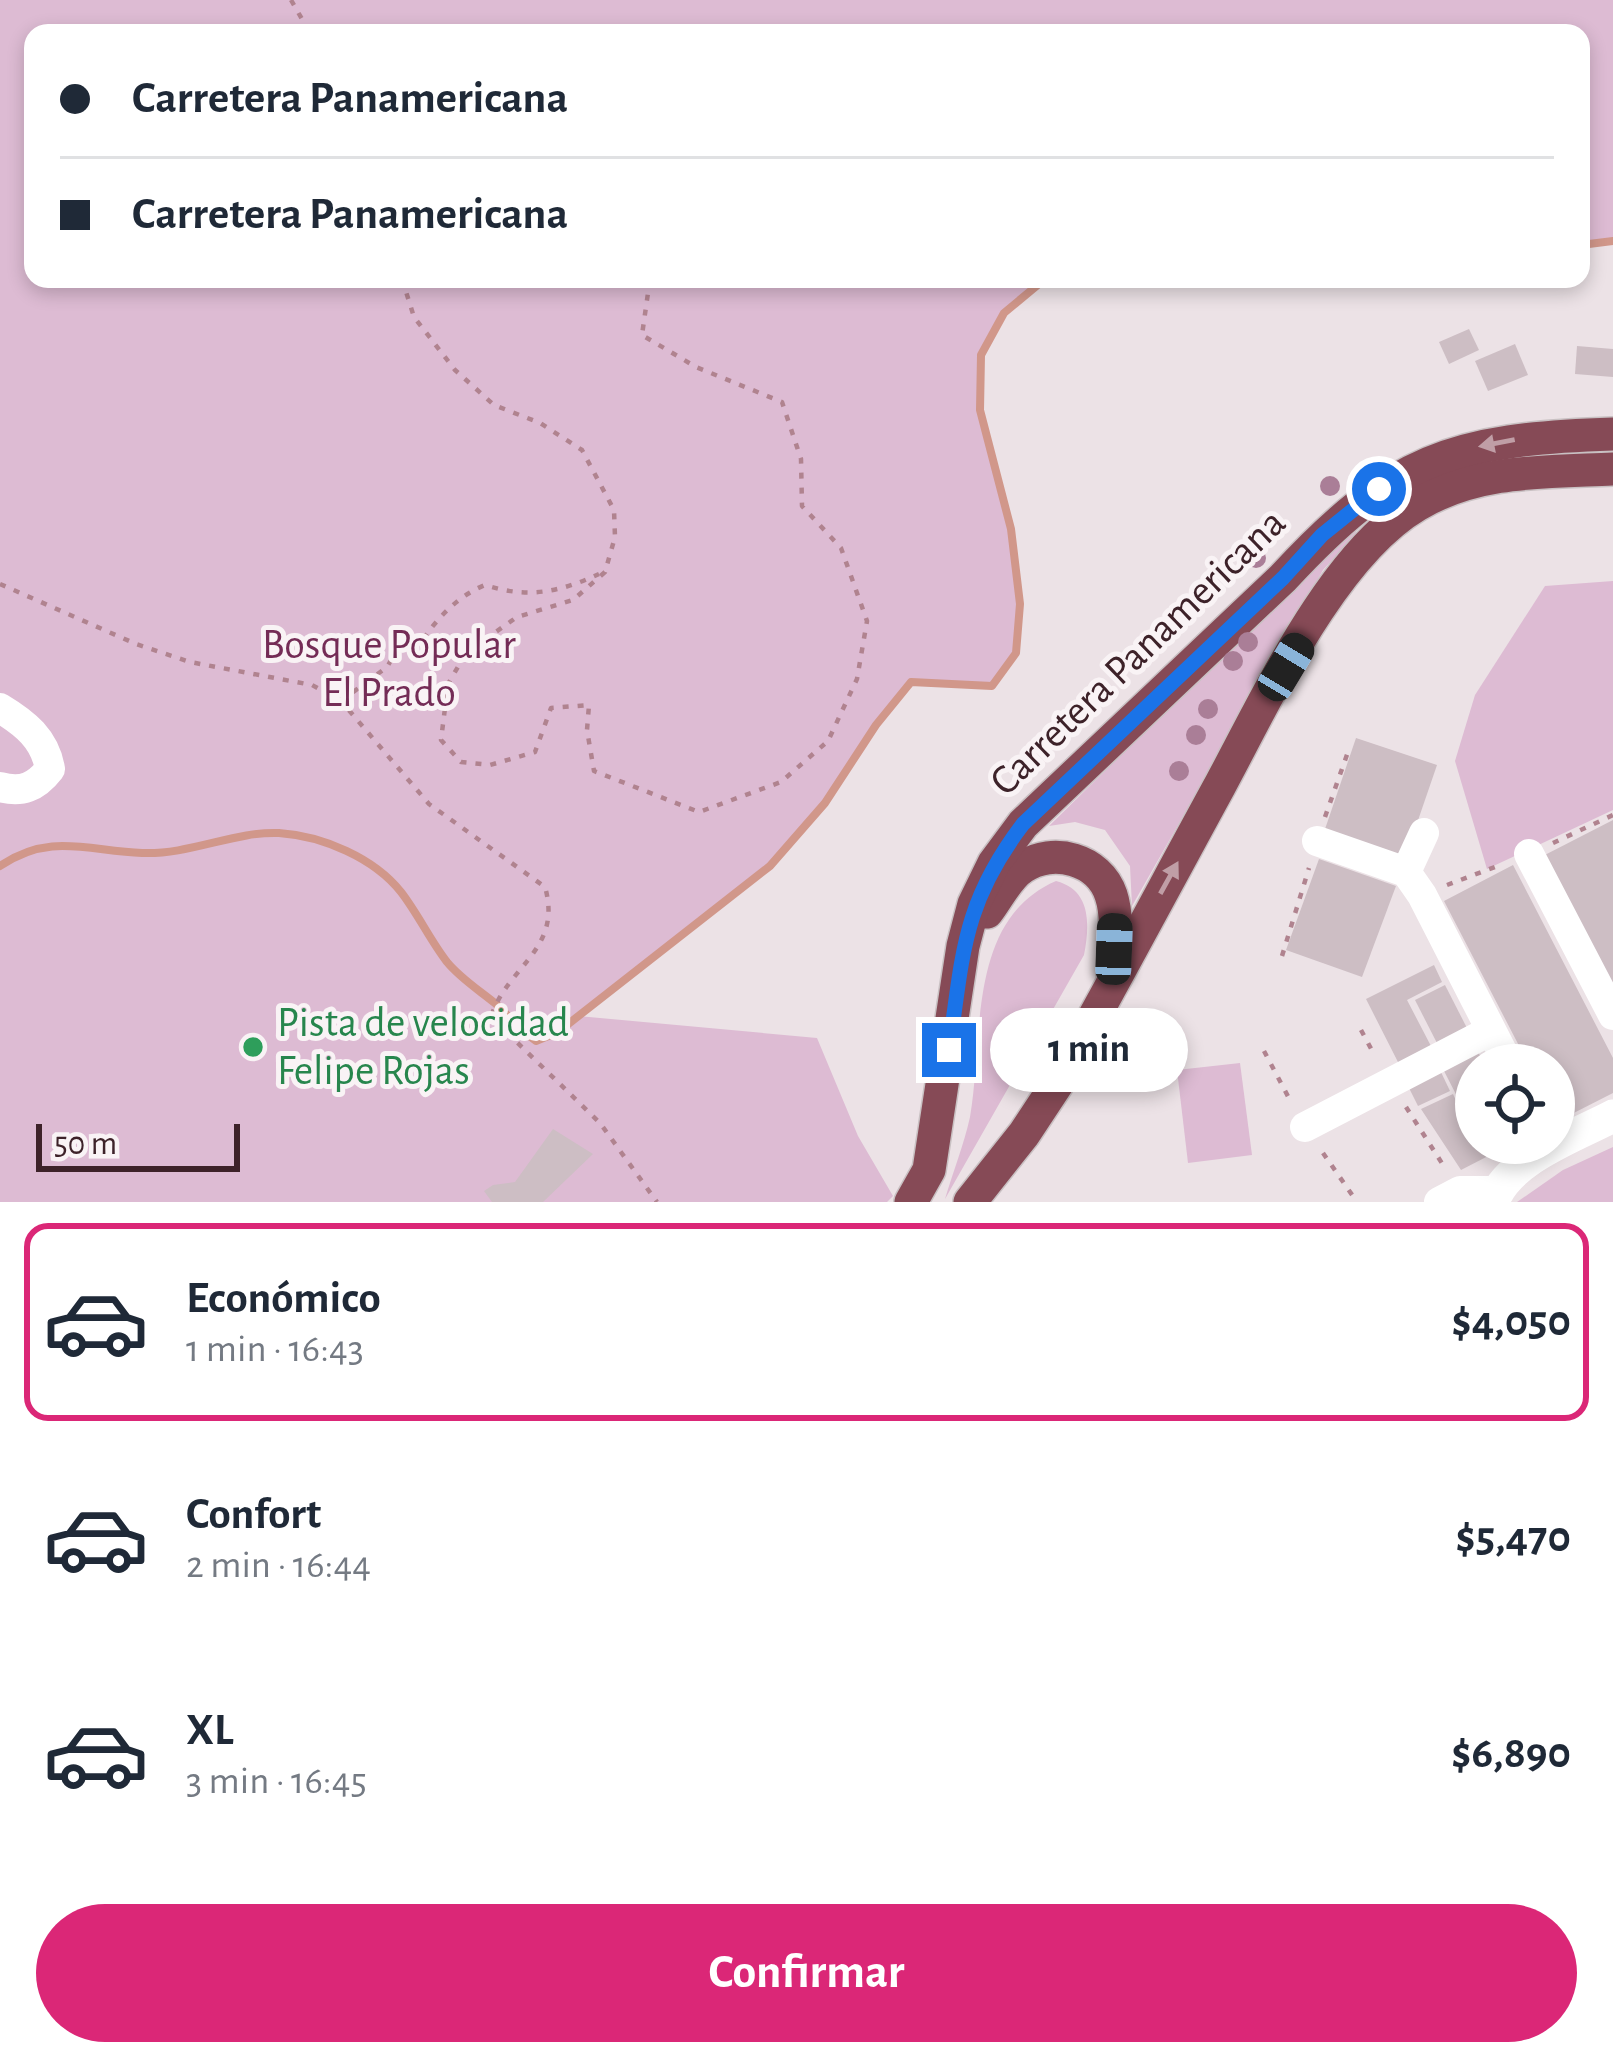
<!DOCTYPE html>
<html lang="es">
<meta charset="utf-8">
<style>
:root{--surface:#fff;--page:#f2f2f3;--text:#1f2937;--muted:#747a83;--line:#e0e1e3;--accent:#db2777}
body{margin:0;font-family:"Alegreya Sans",sans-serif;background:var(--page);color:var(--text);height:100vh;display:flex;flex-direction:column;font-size:45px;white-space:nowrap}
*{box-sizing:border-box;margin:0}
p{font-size:39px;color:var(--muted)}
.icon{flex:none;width:66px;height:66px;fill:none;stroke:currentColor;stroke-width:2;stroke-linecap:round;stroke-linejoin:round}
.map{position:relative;height:1202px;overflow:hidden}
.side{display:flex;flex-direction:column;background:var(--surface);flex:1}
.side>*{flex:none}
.top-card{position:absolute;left:24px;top:24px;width:1566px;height:264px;border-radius:24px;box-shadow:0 6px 18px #0003;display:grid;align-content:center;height:264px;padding:0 36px;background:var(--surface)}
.buttons{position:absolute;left:1455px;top:1044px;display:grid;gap:24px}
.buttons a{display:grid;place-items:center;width:120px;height:120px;border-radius:50%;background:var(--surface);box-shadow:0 6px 18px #0003;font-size:60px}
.scale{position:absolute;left:36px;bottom:30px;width:204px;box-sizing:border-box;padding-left:12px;border:6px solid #3d2229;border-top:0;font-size:33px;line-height:42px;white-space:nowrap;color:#3d2229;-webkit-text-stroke:9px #f9f3f5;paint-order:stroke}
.end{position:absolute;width:54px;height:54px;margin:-27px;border:15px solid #1a73e8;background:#fff;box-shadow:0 0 0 6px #fff}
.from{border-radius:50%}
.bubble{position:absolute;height:84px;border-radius:42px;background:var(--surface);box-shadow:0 6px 18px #0003;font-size:39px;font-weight:700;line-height:84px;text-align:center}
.car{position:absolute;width:36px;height:72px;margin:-36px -18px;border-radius:15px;box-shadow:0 0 9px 3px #0007;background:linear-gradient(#222 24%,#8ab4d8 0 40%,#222 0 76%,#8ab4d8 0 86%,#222 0)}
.top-card b{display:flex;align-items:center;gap:42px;height:114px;font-size:45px}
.top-card b+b{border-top:3px solid var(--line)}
.top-card i{width:30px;height:30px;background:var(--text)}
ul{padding:21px 0 0;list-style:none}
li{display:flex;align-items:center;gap:36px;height:198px;margin:0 24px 18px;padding:0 12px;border:6px solid transparent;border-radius:24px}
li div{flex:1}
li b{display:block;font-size:45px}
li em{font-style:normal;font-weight:700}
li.selected{border-color:var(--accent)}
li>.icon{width:108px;height:108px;stroke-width:1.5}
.action{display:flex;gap:24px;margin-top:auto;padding:24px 36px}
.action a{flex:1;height:138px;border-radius:72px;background:var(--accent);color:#fff;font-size:48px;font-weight:700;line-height:138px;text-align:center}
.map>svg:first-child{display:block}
</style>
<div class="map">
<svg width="1613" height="1202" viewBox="0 0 1613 1202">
<rect width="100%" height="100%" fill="#ece2e6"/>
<g fill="#ddbbd3">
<polygon points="0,0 1613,0 1613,241 1581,245 1581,33 33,33 33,279 1045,279 1004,313 981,355 980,410 1011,529 1020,604 1016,653 992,686 911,683 876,725 825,803 770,866 578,1016 817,1038 858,1136 893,1196 887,1202 0,1202"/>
<polygon points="1355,525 1356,534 1323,570 1132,906 1130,866 1105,830 1075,822 1049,826"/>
<polygon points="1613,581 1613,810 1487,869 1455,761 1475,695 1545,586"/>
<path d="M1056,881c35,9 34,43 28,74l-139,244c8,-27 19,-55 25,-82 14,-79 -4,-197 86,-236z"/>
<polygon points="1240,1063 1252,1155 1188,1163 1177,1070"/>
<polygon points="1613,1147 1613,1202 1517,1202 1563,1170"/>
</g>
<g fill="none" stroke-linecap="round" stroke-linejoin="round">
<g stroke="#d1978a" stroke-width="8">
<polyline points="1581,245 1613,241"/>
<path d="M0,866c50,-34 88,-15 142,-13 48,2 93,-22 137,-20 44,3 95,25 122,59 17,22 29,48 46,70 14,17 32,28 49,42 14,13 24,26 40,37l22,-9 212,-166 55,-63 51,-78 35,-43 81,4 24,-33 4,-49 -9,-75 -31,-119 1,-55 23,-42 41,-34"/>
</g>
</g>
<g fill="#cdbec4">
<polygon points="1469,329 1479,350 1449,364 1439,342"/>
<polygon points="1515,344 1528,375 1488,391 1475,361"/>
<polygon points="1577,346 1613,349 1613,377 1575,374"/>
<polygon points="1356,738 1437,765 1404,861 1323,835"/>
<polygon points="1613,820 1613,1008 1537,859"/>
<polygon points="1319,859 1396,886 1362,977 1286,950"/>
<polygon points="1513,865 1613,1058 1613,1093 1558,1121 1554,1113 1554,1065 1529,1065 1444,901"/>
<polygon points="1434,965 1442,982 1407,1000 1432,1048 1399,1064 1366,999"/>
<polygon points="1445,985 1469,1032 1439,1047 1415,1000"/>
<polygon points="1477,1050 1485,1065 1476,1065 1476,1103 1464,1110 1443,1069"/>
<polygon points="1440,1070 1450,1091 1418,1106 1408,1086"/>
<polygon points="1453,1094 1463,1116 1468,1114 1476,1131 1476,1143 1487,1143 1492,1154 1461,1170 1421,1109"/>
<polygon points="553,1129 593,1154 543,1202 492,1202 484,1191 493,1185 515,1182"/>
</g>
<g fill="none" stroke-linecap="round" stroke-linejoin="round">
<defs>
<g id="trunk">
<path d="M987,912c11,-14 21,-36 36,-45 30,-20 76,-8 88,28 8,24 3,53 2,78"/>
<path d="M911,1202l18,-32 34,-224 11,-42 20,-41 29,-39 260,-246c110,-119 170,-139 330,-144"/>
<path d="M970,1202l54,-68 33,-50c55,-98 108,-198 162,-297 47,-87 113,-232 198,-282 60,-36 129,-33 196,-36"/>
</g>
</defs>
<use href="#trunk" stroke="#c9c1c3" stroke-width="36"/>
<g stroke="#b0838f" stroke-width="4.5" stroke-dasharray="6 9" stroke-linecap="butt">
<polyline points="291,0 310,33"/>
<polyline points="402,279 414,317 455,370 494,405 540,423 582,450 614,510 615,537 605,572 573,600 517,617 466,653 448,684 441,740 461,762 490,765 535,752 551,708 589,705 587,730 594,771 699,812 781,782 828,741 857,679 867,621 841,548 802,506 801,459 782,402 696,367 642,335 650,279"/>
<path d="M0,584l136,60 54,18 122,23 29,16 88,103 116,83c18,63 -38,79 -54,130l109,106 57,79"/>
<path d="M341,701l46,-34 12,-20 17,7 10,-6 -2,-10c15,-22 36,-43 61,-53 43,14 75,7 114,-11"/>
<polyline points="1325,817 1349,749"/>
<polyline points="1553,843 1613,815"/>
<polyline points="1447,885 1503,864"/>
<polyline points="1282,956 1309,868"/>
<polyline points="1361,1030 1375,1056"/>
<polyline points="1264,1051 1291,1102"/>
<polyline points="1406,1107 1445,1168"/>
<polyline points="1323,1153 1357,1202"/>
</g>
<g stroke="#fff" stroke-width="30">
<path d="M0,708c25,15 45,31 50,61 -14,18 -28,24 -50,18"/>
<polyline points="1317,841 1406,872 1422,895 1509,1065"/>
<polyline points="1529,854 1613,1015"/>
<polyline points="1406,872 1424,833"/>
<polyline points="1305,1127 1490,1031"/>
<polyline points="1439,1202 1460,1191 1497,1191"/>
</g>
<path stroke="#fff" stroke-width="33" d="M1493,1202c15,-43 82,-66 120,-86"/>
<use href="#trunk" stroke="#864a56" stroke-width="33"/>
</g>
<g fill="#aa7e97">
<circle cx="1330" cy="486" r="10"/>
<circle cx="1256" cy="558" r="10"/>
<circle cx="1248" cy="642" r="10"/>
<circle cx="1233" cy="661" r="10"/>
<circle cx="1208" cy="709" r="10"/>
<circle cx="1196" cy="735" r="10"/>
<circle cx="1179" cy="771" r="10"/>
</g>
<defs><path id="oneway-solid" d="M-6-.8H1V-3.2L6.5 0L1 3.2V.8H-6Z" transform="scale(3)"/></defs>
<g fill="#c09ea6">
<use href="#oneway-solid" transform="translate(1497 443) rotate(169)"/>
<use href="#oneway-solid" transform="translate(1169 878) rotate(-61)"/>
</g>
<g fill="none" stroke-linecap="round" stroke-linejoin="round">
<path stroke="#1a73e8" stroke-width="15" d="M949,1050c14,-95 13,-146 74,-226l260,-246 39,-43 57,-46"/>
</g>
<circle fill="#2e9e5b" stroke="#f9f3f5" stroke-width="4.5" cx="253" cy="1047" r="12"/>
<g text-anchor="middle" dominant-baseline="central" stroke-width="10" stroke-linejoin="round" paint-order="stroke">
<g font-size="42" fill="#742c56" stroke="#f9f3f5">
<text x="389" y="645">Bosque Popular<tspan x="389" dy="48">El Prado</tspan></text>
</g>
<g font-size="42" fill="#3d2229" stroke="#f9f3f5">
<text transform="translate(1138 652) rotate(-44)">Carretera Panamericana</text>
</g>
<g font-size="42" fill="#27864d" stroke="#f9f3f5" text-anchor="start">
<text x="277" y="1023">Pista de velocidad<tspan x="277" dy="48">Felipe Rojas</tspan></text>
</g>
</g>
</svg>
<div class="buttons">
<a><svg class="icon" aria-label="locate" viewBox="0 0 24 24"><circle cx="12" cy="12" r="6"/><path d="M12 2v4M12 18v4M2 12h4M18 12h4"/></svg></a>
</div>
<div class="scale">50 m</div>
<i class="end from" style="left:1379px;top:489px"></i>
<i class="end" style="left:949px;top:1050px"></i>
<div class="bubble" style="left:990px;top:1008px;width:198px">1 min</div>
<i class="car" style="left:1286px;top:667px;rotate:31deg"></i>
<i class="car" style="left:1114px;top:949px;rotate:2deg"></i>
<div class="top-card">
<b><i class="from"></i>Carretera Panamericana</b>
<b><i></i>Carretera Panamericana</b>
</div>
</div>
<section class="side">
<ul>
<li class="selected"><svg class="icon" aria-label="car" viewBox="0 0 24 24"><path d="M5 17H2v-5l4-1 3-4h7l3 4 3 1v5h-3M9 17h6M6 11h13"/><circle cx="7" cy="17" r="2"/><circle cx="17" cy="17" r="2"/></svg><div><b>Económico</b><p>1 min · 16:43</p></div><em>$4,050</em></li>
<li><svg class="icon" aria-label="car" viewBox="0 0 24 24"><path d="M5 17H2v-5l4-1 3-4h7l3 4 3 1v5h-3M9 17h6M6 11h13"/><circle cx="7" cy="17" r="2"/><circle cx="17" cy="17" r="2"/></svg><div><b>Confort</b><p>2 min · 16:44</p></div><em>$5,470</em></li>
<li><svg class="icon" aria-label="car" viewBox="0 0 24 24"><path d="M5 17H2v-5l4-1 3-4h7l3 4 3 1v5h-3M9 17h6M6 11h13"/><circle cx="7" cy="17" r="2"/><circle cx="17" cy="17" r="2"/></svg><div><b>XL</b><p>3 min · 16:45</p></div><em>$6,890</em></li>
</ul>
<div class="action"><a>Confirmar</a></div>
</section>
